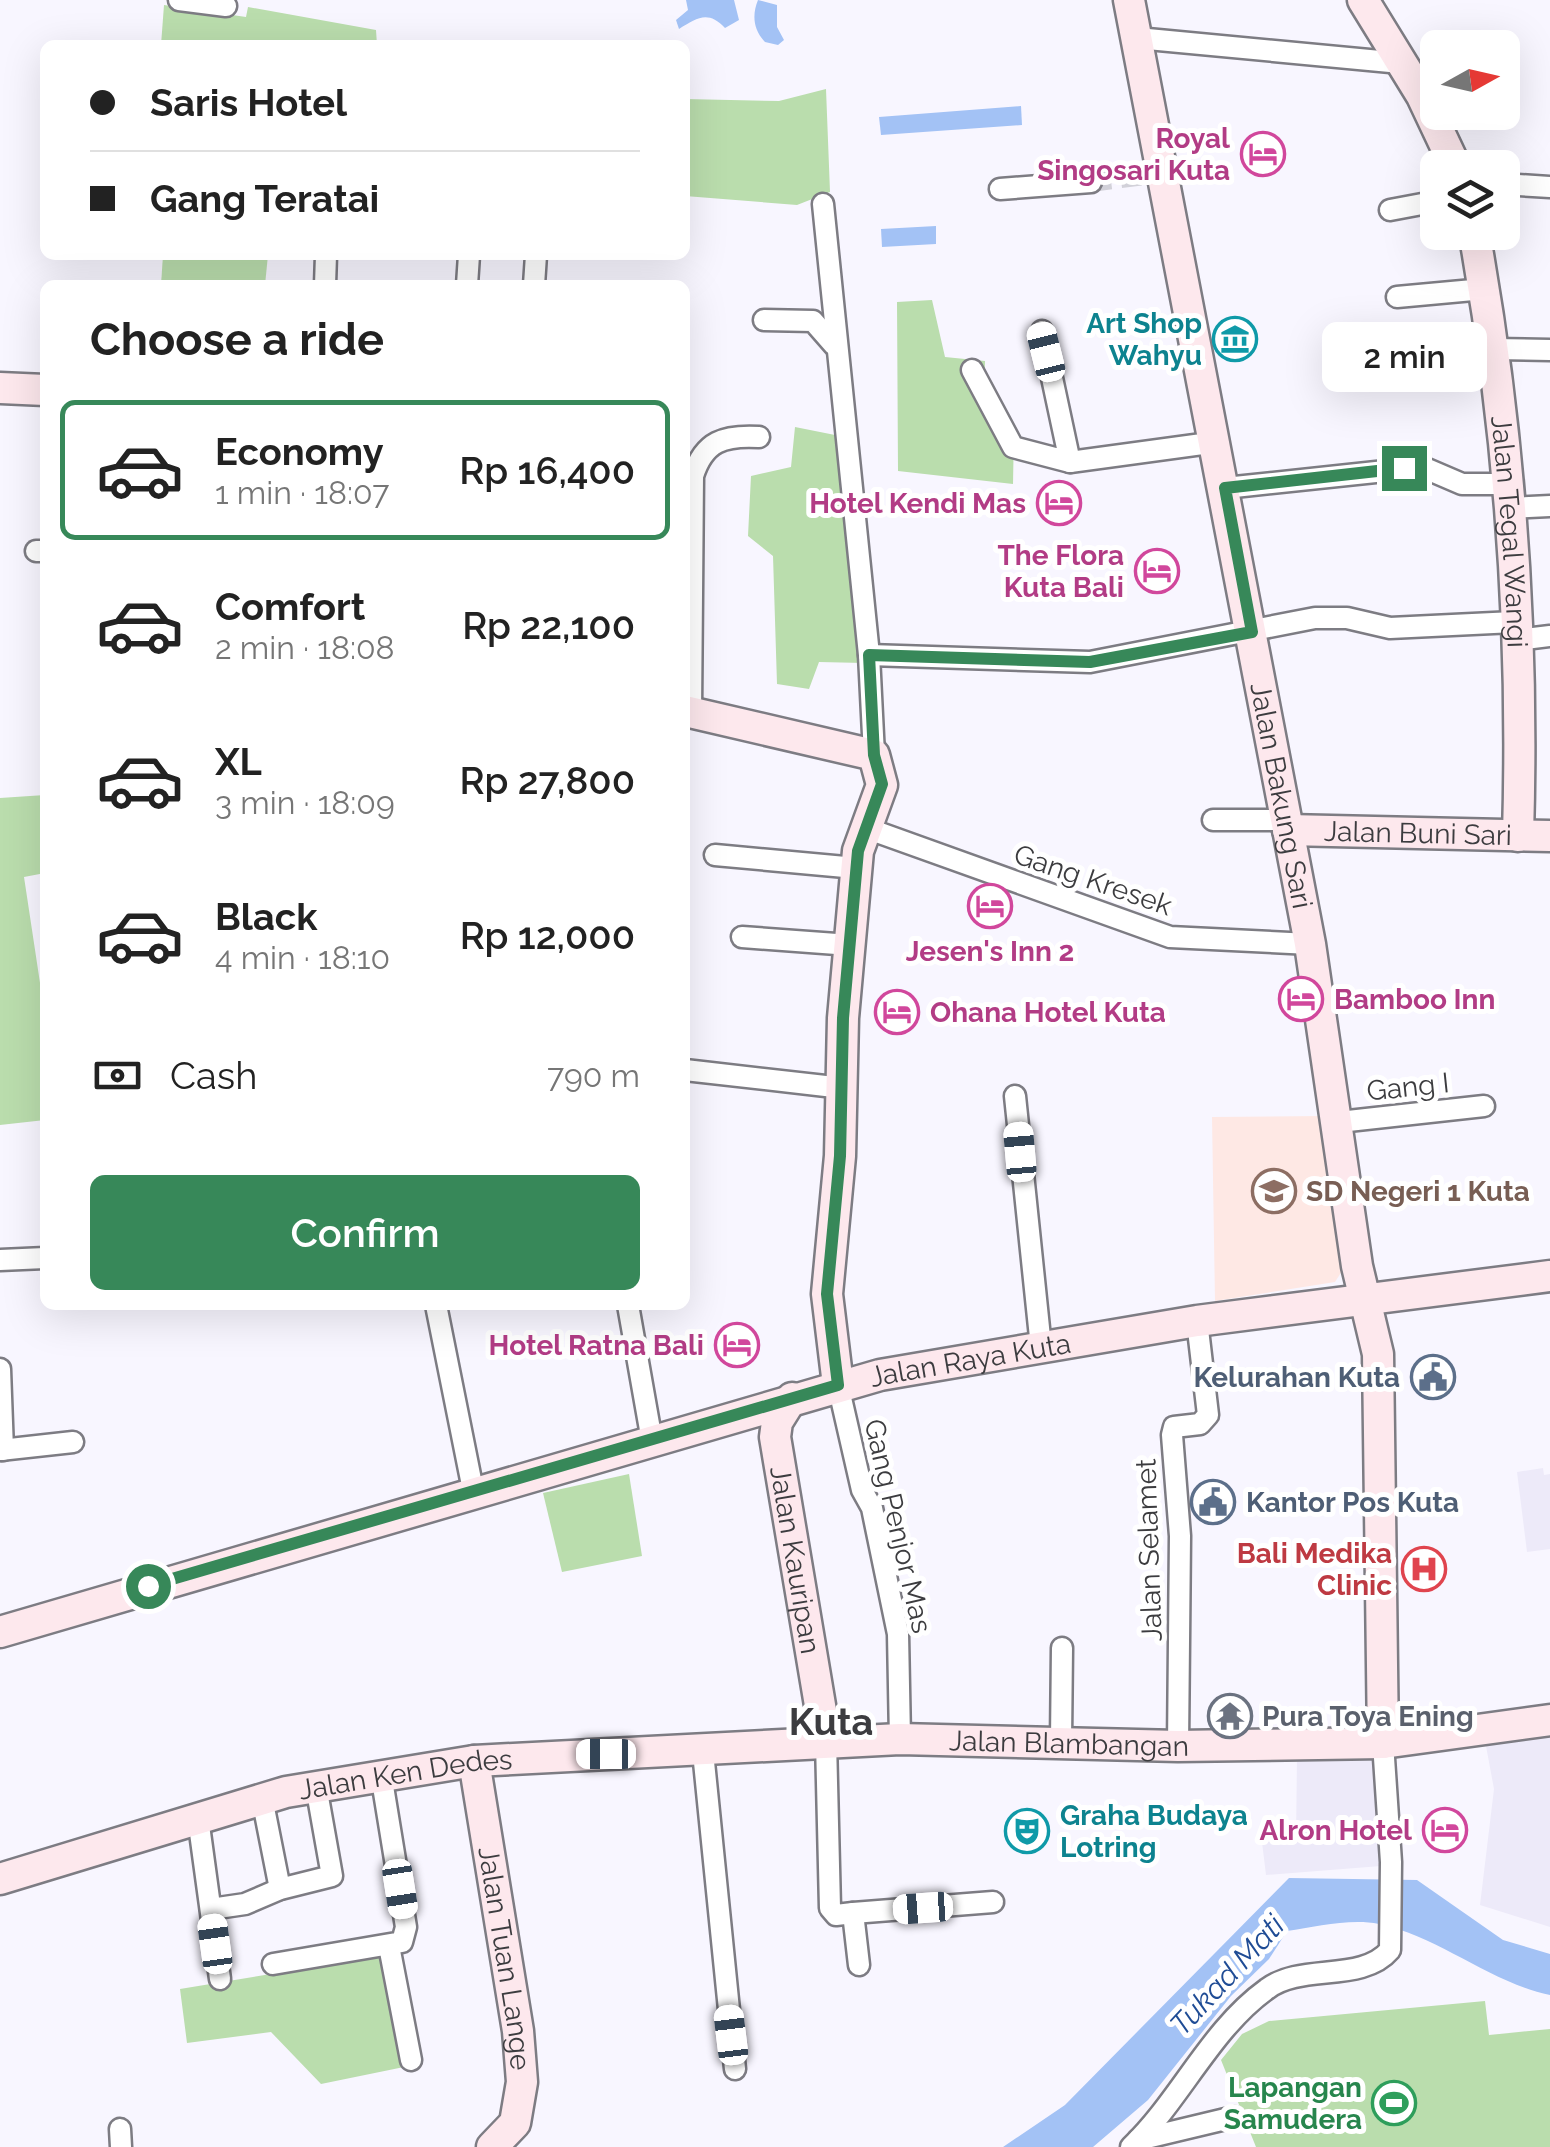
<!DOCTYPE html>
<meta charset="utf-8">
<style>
:root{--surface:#fff;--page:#f2f2f2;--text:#222;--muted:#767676;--line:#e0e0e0;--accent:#378859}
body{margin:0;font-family:Raleway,sans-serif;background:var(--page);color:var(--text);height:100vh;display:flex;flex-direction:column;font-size:38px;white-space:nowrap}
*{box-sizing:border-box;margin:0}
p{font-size:32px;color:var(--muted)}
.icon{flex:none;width:55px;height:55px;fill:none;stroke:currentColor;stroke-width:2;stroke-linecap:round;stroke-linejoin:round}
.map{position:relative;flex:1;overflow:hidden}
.drawer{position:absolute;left:40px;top:280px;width:650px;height:1030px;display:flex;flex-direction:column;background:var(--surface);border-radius:15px;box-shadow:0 10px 40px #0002}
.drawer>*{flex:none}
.banner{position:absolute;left:40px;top:40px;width:650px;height:220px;border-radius:15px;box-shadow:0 10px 40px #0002;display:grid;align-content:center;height:220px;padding:0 50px;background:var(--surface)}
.needle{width:65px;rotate:82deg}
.fabs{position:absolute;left:1420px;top:30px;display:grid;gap:20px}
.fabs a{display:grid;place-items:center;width:100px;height:100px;border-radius:15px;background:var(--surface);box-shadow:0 10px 40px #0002;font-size:50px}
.end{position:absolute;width:45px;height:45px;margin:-22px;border:12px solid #378859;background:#fff;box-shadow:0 0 0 5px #fff}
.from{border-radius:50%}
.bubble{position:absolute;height:70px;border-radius:15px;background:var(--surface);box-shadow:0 10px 40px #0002;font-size:32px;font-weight:600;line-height:70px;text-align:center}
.car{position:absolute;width:30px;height:60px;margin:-30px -15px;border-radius:12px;box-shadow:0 0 8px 2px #0007;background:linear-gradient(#fff 24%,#345 0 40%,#fff 0 76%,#345 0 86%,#fff 0)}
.banner b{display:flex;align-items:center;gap:35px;height:95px;font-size:38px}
.banner b+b{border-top:2px solid var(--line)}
.banner i{width:25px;height:25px;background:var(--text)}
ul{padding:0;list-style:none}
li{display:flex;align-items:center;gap:30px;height:140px;margin:0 20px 15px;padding:0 30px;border:5px solid transparent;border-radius:15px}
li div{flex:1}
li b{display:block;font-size:38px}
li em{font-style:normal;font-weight:600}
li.selected{border-color:var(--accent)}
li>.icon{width:90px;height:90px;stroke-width:1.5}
h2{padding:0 50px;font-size:45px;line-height:120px}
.pay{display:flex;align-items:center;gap:25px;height:110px;padding:0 50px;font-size:38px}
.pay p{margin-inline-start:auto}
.button{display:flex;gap:20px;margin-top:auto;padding:20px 50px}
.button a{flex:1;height:115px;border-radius:15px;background:var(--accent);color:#fff;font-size:40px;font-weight:600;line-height:115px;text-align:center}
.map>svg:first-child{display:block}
</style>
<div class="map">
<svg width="1550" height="2147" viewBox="0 0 1550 2147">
<rect width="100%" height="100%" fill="#f8f6ff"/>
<g fill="#edeaf9">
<polygon points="1543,1468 1544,1475 1550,1474 1550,1549 1527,1552 1517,1472"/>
<polygon points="1550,1732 1550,1927 1480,1905 1494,1789 1486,1746"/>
<polygon points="1375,1754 1381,1866 1266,1875 1262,1842 1296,1841 1297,1756"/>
</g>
<polygon fill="#fee8e4" points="1326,1116 1346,1265 1335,1282 1215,1301 1212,1117"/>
<g fill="#baddad">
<polygon points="164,5 246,17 248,7 376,30 377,45 161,45"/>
<polygon points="826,89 830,192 797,205 685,196 685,99 779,101"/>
<polygon points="163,255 268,255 265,285 161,285"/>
<polygon points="932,300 945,357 985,361 984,404 1014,429 1013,484 898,471 897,302"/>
<polygon points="795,427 840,436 864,663 819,662 809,689 777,684 773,556 748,536 751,476 791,467"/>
<polygon points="45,795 45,873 24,877 45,1016 45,1120 0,1125 0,798"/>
<polygon points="629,1474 642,1556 562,1572 543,1493"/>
<polygon points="386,1955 404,2067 321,2084 271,2032 187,2043 180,1989"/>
<polygon points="1485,2001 1489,2035 1550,2029 1550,2147 1256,2147 1221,2060 1242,2034 1269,2021"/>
</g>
<g fill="#a3c2f5">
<path d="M686,0h48l5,20 -14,8c-17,-18 -28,-10 -46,1l-3,-9 12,-10z"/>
<path d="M758,0l19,5v22l7,13 -6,5 -13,-3c-12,-13 -13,-27 -7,-42z"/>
<polygon points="1021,106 1022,125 881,135 879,117"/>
<polygon points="936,226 936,244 882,247 881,229"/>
<path d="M1289,1878l128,2 86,60 47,14v41c-61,-13 -110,-58 -171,-71 -29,-6 -63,3 -92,7l-18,28 -38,37 -83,104 -55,47h-90l62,-42z"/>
</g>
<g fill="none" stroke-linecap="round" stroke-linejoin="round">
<polyline stroke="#d2d1d9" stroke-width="20" stroke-dasharray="20 10" stroke-linecap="butt" points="1091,182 1152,174"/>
<defs>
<g id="street">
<polyline points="179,0 226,6"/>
<polyline points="1137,38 1401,63"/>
<polyline points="1502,184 1550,187"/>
<polyline points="1000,189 1091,182"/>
<polyline points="823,204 869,655 874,755"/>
<polyline points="1390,210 1438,201"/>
<polyline points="325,285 326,255"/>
<polyline points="467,285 469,255"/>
<polyline points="534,285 536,255"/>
<polyline points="1397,297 1484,289"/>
<polyline points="764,320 813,321 834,345"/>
<polyline points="1494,349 1550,350"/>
<polyline points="972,370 1013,447 1070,462 1042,331"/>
<polyline points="1070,462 1217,442"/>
<polyline points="1225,488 1404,469 1427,469 1462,484 1505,484"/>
<polyline points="1509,508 1550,506"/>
<polyline points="36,551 45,551"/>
<polyline points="1517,640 1550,636"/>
<polyline points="869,655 1090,662 1315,618 1347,618 1390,628 1514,622"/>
<path d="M691,712l2,-236c11,-35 31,-41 66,-39"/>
<polyline points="1213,820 1286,820"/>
<polyline points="866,828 1170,937 1310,944"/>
<polyline points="715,855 856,868"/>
<polyline points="742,937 850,945"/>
<polyline points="685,1070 843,1088"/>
<polyline points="1015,1096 1041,1347"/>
<polyline points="1339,1122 1484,1106"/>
<polyline points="0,1260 45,1258"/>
<polyline points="436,1305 473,1490"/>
<polyline points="628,1305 652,1441"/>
<polyline points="0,1369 3,1450"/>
<polyline points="838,1385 862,1490 872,1508 898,1634 900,1739"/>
<polyline points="0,1450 73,1442"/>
<polyline points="1061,1740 1062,1648"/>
<polyline points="826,1741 830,1908 836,1915 853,1913 859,1965"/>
<polyline points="1178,1746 1180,1536 1172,1435 1174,1427 1200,1424 1208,1415 1197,1321"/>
<polyline points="703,1752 735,2069"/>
<polyline points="262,1798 280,1889"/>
<polyline points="198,1818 220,1979"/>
<polyline points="211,1909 245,1904 280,1889 332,1876 316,1786"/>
<polyline points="853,1913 993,1902"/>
<polyline points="389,1946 411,2060"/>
<polyline points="273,1964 402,1942 406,1927 381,1774"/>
<polyline points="120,2129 121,2147"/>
<polyline points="1138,2140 1234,2117"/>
<path d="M1131,2147c50,-48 79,-117 136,-158 34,-26 95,-6 123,-39l1,-88 -8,-119"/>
</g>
<g id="secondary">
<path id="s1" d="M1129,0l181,944 47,322 21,88 5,389"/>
<polyline points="1363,0 1422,96 1456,168"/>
<path id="s2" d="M1474,232c36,198 50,403 44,604"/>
<polyline points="0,388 45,390"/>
<polyline points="685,711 874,755 882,785 858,851 843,1018 840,1156 827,1294 838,1385"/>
<path id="s3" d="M1288,830l262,6"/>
<path id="s4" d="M792,1398l-15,24 -2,15 51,304"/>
<path id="s5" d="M0,1632l880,-257 317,-54 353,-45"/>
<path id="s6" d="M474,1761l44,270 4,51 -7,41 -23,24"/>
<path id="s7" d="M0,1879l286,-87 188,-31 426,-22 278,7 205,-3 167,-23"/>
</g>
</defs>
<use href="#street" stroke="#7d7c83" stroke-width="25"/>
<use href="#secondary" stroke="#7d7c83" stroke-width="35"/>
<use href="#street" stroke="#fff" stroke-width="20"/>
<use href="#secondary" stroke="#fde8ed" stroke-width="30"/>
</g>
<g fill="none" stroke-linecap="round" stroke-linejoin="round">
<polyline stroke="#378859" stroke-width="12" points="148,1586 838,1385 827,1294 840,1156 843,1018 858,851 882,784 874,755 869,655 1090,662 1252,632 1225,488 1404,468"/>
</g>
<defs>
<symbol id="hotel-ring" viewBox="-11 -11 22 22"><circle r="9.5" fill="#fff" stroke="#d1479c" stroke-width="1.5"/><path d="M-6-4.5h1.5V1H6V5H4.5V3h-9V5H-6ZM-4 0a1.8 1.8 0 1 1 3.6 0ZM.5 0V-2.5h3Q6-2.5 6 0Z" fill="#d1479c"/></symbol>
<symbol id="museum-ring" viewBox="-11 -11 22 22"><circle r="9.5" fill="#fff" stroke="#0f9aa8" stroke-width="1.5"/><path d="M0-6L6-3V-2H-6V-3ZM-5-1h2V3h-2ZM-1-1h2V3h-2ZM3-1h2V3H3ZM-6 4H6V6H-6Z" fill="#0f9aa8"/></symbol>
<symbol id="school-ring" viewBox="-11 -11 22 22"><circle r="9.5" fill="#fff" stroke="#8d6e63" stroke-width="1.5"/><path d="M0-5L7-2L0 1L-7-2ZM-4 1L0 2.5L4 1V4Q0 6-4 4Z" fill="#8d6e63"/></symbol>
<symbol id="civic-ring" viewBox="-11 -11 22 22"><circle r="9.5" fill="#fff" stroke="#5c6f8a" stroke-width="1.5"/><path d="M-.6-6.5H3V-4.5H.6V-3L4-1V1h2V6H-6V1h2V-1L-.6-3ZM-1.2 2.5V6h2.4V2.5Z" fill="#5c6f8a"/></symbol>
<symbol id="hospital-ring" viewBox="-11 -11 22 22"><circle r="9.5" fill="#fff" stroke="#e0444e" stroke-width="1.5"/><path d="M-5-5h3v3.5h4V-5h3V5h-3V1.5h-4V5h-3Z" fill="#e0444e"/></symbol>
<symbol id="temple-ring" viewBox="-11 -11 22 22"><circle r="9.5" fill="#fff" stroke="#6b7280" stroke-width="1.5"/><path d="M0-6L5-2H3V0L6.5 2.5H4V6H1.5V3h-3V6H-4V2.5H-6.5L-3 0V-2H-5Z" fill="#6b7280"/></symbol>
<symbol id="theatre-ring" viewBox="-11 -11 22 22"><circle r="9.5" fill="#fff" stroke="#0f9aa8" stroke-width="1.5"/><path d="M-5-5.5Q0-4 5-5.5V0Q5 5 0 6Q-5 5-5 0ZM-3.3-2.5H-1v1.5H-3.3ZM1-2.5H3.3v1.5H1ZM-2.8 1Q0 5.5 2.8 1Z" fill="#0f9aa8"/></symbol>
<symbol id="stadium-ring" viewBox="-11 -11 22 22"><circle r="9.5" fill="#fff" stroke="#2e9e5b" stroke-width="1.5"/><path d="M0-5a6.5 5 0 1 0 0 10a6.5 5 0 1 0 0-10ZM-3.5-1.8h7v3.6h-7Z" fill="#2e9e5b"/></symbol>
</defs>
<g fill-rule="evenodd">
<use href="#hotel-ring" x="1238" y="129" width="50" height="50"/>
<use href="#museum-ring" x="1210" y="314" width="50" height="50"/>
<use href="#hotel-ring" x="1034" y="478" width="50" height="50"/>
<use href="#hotel-ring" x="1132" y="546" width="50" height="50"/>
<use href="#hotel-ring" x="965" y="881" width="50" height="50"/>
<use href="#hotel-ring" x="1276" y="974" width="50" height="50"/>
<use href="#hotel-ring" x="872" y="987" width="50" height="50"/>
<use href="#school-ring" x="1249" y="1166" width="50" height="50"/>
<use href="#hotel-ring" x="712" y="1320" width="50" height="50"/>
<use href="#civic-ring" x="1408" y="1352" width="50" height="50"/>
<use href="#civic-ring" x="1188" y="1477" width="50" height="50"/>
<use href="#hospital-ring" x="1399" y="1544" width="50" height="50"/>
<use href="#temple-ring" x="1205" y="1691" width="50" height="50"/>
<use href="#hotel-ring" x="1420" y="1805" width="50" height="50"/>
<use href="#theatre-ring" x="1002" y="1806" width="50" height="50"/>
<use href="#stadium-ring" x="1369" y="2078" width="50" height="50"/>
</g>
<g text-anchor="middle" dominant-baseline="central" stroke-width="10" stroke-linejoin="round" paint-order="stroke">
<g font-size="28" font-weight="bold" fill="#b23c85" stroke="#fff" text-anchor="end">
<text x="1230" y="138">Royal<tspan x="1230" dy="32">Singosari Kuta</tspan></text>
<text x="1026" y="503">Hotel Kendi Mas</text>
<text x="1124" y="555">The Flora<tspan x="1124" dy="32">Kuta Bali</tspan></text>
<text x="990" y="951" text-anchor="middle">Jesen's Inn 2</text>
<text x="1334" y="999" text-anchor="start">Bamboo Inn</text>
<text x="930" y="1012" text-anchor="start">Ohana Hotel Kuta</text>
<text x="704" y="1345">Hotel Ratna Bali</text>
<text x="1412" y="1830">Alron Hotel</text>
</g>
<g font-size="28" font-weight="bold" fill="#0d838f" stroke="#fff" text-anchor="end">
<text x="1202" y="323">Art Shop<tspan x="1202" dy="32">Wahyu</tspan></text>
<text x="1060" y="1815" text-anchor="start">Graha Budaya<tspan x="1060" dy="32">Lotring</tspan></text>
</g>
<g font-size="28" fill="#3c3c3f" stroke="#fff">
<text stroke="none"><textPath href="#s2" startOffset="302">Jalan Tegal Wangi</textPath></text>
<text stroke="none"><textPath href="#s1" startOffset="810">Jalan Bakung Sari</textPath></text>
<text stroke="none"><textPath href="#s3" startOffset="130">Jalan Buni Sari</textPath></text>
<text transform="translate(1093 880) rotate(19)">Gang Kresek</text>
<text transform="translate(1408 1087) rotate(-6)">Gang I</text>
<text stroke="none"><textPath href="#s5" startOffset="1008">Jalan Raya Kuta</textPath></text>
<text transform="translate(898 1526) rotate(77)">Gang Penjor Mas</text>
<text transform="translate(1149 1550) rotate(-92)">Jalan Selamet</text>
<text stroke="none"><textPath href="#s4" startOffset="168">Jalan Kauripan</textPath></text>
<text stroke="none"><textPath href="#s7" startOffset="1085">Jalan Blambangan</textPath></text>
<text stroke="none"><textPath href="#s7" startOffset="420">Jalan Ken Dedes</textPath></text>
<text stroke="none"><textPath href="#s6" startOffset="200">Jalan Tuan Lange</textPath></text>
</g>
<g font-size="28" font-weight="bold" fill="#785e54" stroke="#fff" text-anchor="start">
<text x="1306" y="1191">SD Negeri 1 Kuta</text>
</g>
<g font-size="28" font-weight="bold" fill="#4e5e75" stroke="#fff" text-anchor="end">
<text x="1400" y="1377">Kelurahan Kuta</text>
<text x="1246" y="1502" text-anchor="start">Kantor Pos Kuta</text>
</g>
<g font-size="28" font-weight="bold" fill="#be3a42" stroke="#fff" text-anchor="end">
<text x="1392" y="1553">Bali Medika<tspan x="1392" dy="32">Clinic</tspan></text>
</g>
<g font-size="28" font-weight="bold" fill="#5b616d" stroke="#fff" text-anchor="start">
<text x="1262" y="1716">Pura Toya Ening</text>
</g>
<g font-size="28" font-weight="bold" fill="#27864d" stroke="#fff" text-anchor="end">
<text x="1362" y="2087">Lapangan<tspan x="1362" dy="32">Samudera</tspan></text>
</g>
<g font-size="30" font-style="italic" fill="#1f4c95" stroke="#fff">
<text transform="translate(1227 1975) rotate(-47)">Tukad Mati</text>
</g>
<g font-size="38" font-weight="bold" fill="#3c3c3f" stroke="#fff">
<text x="831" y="1721">Kuta</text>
</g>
</g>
</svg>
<div class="fabs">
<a><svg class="needle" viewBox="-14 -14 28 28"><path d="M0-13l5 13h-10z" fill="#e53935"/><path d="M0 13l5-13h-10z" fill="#767676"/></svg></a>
<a><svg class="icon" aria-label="layers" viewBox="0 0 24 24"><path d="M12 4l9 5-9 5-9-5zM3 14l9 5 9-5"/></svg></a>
</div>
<i class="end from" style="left:148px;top:1586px"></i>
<i class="end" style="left:1404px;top:468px"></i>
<div class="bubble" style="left:1322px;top:322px;width:165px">2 min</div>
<i class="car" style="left:1046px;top:352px;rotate:346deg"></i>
<i class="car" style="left:1020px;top:1152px;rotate:355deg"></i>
<i class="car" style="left:606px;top:1754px;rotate:270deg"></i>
<i class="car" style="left:400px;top:1889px;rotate:171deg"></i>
<i class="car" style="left:923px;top:1908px;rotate:266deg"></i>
<i class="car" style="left:215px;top:1944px;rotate:352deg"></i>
<i class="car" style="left:731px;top:2035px;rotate:353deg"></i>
<div class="banner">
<b><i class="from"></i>Saris Hotel</b>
<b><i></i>Gang Teratai</b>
</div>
<section class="drawer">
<h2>Choose a ride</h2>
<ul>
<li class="selected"><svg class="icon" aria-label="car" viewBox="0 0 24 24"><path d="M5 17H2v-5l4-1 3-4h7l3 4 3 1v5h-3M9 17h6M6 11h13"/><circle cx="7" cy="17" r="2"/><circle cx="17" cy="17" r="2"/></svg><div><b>Economy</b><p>1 min · 18:07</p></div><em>Rp 16,400</em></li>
<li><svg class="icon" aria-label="car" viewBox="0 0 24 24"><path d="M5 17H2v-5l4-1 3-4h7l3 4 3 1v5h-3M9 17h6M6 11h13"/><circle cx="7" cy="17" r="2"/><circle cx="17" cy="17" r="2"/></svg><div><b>Comfort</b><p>2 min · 18:08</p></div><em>Rp 22,100</em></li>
<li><svg class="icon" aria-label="car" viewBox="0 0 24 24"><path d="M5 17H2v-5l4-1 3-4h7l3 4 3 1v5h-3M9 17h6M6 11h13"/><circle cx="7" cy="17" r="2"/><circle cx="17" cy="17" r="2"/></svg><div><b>XL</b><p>3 min · 18:09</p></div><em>Rp 27,800</em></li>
<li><svg class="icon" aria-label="car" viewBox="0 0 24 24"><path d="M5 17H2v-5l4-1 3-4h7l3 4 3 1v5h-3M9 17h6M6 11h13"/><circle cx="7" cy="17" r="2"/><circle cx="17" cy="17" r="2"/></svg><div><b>Black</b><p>4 min · 18:10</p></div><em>Rp 12,000</em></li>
</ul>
<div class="pay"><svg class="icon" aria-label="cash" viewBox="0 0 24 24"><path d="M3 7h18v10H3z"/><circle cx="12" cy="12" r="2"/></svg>Cash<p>790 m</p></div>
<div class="button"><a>Confirm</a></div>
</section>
</div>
